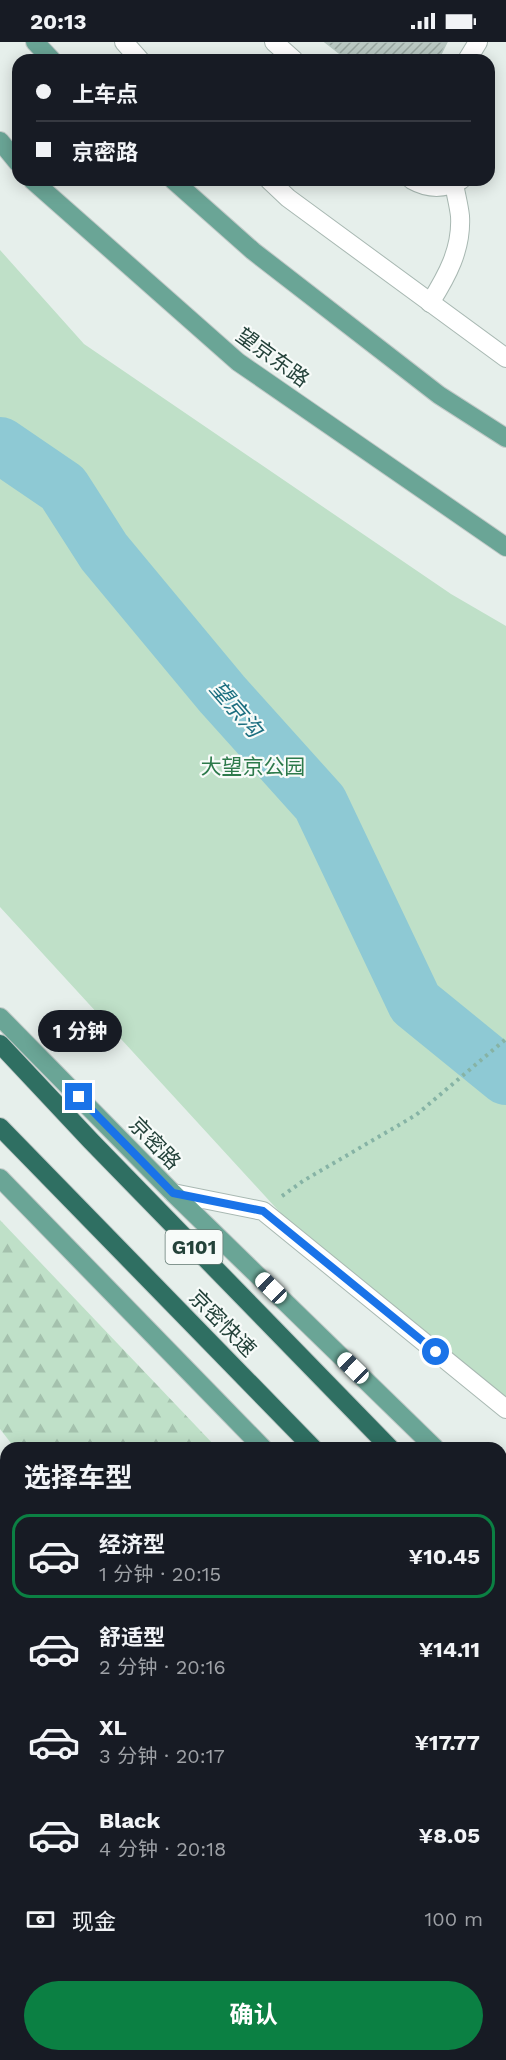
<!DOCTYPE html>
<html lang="zh">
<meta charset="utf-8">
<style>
:root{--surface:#171b24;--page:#242831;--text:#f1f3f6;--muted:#9ea1a6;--line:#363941;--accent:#0b8043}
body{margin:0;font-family:"Work Sans","Noto Sans SC",sans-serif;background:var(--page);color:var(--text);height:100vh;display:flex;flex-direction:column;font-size:22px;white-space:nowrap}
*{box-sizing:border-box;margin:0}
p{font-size:20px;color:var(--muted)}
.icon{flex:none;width:33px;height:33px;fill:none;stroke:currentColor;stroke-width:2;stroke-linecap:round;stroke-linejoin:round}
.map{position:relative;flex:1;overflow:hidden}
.side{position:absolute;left:0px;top:1400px;width:507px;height:620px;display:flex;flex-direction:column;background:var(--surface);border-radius:18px 18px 0 0;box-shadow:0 3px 15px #0003}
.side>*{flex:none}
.top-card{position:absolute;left:12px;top:12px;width:483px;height:132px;border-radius:18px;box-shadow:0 3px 15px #0003;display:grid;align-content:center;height:132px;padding:0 24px;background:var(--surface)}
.end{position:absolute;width:27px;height:27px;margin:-14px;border:8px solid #1a73e8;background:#fff;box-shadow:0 0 0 3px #fff}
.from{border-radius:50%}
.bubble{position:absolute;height:42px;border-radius:21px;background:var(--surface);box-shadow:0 3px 15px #0003;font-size:20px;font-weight:700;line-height:42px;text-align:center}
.car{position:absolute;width:18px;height:36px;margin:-18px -9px;border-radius:8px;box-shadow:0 0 4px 2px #0007;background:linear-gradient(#fff 24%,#345 0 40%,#fff 0 76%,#345 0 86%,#fff 0)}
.top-card b{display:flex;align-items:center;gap:21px;height:57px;font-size:22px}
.top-card b+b{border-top:2px solid var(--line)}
.top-card i{width:15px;height:15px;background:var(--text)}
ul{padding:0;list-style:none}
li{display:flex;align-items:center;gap:18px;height:84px;margin:0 12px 9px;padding:0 12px;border:3px solid transparent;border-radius:18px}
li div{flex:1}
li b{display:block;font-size:22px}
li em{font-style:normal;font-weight:700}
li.active{border-color:var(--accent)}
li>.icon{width:54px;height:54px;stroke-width:1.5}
h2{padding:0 24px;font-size:27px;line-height:72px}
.pay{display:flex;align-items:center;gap:15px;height:66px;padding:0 24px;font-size:22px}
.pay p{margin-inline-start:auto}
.primary-button{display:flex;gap:12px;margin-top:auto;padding:12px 24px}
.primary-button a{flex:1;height:69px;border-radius:36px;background:var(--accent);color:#fff;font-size:24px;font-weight:700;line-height:69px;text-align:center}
.status{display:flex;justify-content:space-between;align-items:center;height:42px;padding:0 30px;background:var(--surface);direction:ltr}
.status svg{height:16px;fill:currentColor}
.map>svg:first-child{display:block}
</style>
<div class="status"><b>20:13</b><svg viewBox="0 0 49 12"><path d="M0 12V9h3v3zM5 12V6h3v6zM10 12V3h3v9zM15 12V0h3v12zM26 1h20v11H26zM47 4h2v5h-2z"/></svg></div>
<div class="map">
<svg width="506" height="2018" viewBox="0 0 506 2018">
<defs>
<pattern id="forest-firs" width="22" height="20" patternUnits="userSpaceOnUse" patternTransform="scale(1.5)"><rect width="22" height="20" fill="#bfe0c8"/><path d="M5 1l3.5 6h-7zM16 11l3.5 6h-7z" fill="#a4c1ad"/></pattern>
<pattern id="building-hatch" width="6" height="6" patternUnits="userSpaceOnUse" patternTransform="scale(1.5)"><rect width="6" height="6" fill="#bbcac4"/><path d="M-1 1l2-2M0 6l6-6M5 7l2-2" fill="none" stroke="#98a6a0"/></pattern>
</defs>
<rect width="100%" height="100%" fill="#e6efeb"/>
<g fill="url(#forest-firs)">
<polygon points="0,1178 216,1405 14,1405 0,1387"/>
<polygon points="501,1704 506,1710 506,2018 487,2018 483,2013 501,2013"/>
</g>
<polygon fill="#bfe0c8" points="0,208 84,302 451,552 506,584 506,1369 286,1177 0,865"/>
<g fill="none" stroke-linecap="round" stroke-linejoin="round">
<polyline stroke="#8ec9d4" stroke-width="56" points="0,403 63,446 104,510 222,652 320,761 415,961 506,1035"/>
</g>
<polygon fill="url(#building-hatch)" stroke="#b8c9c2" stroke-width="1.5" points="325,0 447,0 438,18 348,18"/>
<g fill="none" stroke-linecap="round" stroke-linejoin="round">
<defs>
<g id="minor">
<polyline points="124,0 140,18"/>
<polyline points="274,0 294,18"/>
<polyline points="467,18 478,0"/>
<polyline points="269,138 288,156 506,316"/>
<path d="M412,138c16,9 33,9 49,0"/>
<path d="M430,261c17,-27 32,-54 30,-87 -1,-10 -4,-21 -6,-32"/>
<polyline points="173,1151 263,1169 506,1367"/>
</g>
<g id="major">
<polyline points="35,0 52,18"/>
<polyline points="0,99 18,121"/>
<polyline points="32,138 238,320 506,505"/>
<polyline points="173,138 253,209 439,353 506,396"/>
<polyline points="0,975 173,1151 435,1406"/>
<polyline points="0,1136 263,1406"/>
<polyline points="501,1469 506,1474"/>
<polyline points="501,1650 506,1655"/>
</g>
<g id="highway">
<polyline points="0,1002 91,1099 390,1406"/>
<polyline points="0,1085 313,1406"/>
<polyline points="501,1519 506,1524"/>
<polyline points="501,1596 506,1601"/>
<polyline points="0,1705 6,1713"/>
<polyline points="0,1840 6,1847"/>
<polyline points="0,1884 6,1896"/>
<polyline points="90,2013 94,2018"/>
<polyline points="146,2013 150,2018"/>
<polyline points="257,2013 261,2018"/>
</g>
</defs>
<use href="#minor" stroke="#a8b8b2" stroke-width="20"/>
<use href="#major" stroke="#c2cac8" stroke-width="20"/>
<use href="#highway" stroke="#c2cac8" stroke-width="20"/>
<polyline stroke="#86b3a5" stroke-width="4" stroke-dasharray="3 4.5" stroke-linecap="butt" points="282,1154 303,1139 416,1073 506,997"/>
<use href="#minor" stroke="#fff" stroke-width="18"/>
<use href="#major" stroke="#6aa596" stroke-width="18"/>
<use href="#highway" stroke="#2f6f62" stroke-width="18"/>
<defs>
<g id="rail">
<polyline points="0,1435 6,1443"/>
<polyline points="0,1513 6,1521"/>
<polyline points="387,2013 390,2018"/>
<polyline points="438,2013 442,2018"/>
</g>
</defs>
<use href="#rail" stroke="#5f7d75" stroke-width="7"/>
<use href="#rail" stroke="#f7fbf9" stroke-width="4.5" stroke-dasharray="14" stroke-linecap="butt"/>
</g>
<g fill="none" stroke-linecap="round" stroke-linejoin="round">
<polyline stroke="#1a73e8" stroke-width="8" points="79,1055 173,1151 263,1169 436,1310"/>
</g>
<g text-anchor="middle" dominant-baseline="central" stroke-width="4.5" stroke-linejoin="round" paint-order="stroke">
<rect fill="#f7fbf9" stroke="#637a73" stroke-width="1.5" x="165.5" y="1188" width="57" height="34" rx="4.5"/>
<g font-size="20" font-weight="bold" fill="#24423a">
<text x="194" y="1205">G101</text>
</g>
<g font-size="21" fill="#24423a" stroke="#f7fbf9">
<text transform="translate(273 315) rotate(36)">望京东路</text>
<text transform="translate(155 1101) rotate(46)">京密路</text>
<text transform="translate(223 1281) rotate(45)">京密快速</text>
</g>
<g font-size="21" fill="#2d7a4b" stroke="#f7fbf9">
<text x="253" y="724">大望京公园</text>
</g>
<g font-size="22" font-style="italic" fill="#1c6f80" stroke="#f7fbf9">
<text transform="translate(236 667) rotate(49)">望京沟</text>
</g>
</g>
</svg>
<i class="end from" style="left:436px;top:1310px"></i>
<i class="end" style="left:79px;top:1055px"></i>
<div class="bubble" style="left:38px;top:968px;width:84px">1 分钟</div>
<i class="car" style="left:271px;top:1246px;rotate:314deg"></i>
<i class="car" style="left:353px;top:1326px;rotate:314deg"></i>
<div class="top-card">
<b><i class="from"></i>上车点</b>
<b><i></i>京密路</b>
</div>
<section class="side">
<h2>选择车型</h2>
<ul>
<li class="active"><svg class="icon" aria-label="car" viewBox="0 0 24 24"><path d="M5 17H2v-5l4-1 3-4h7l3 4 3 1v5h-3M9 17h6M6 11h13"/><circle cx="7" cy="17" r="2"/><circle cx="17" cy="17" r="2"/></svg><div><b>经济型</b><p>1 分钟 · 20:15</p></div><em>¥10.45</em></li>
<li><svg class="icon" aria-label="car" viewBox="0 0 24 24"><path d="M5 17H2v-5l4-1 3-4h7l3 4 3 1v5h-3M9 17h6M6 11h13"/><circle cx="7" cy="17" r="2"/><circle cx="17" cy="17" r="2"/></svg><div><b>舒适型</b><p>2 分钟 · 20:16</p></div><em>¥14.11</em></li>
<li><svg class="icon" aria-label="car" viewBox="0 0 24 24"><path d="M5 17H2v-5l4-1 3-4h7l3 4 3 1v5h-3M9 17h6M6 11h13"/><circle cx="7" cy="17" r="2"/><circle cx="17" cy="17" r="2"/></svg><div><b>XL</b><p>3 分钟 · 20:17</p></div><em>¥17.77</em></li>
<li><svg class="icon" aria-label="car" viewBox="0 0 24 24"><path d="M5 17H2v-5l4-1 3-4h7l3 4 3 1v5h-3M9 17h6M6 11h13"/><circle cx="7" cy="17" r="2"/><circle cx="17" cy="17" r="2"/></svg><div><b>Black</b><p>4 分钟 · 20:18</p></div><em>¥8.05</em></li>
</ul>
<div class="pay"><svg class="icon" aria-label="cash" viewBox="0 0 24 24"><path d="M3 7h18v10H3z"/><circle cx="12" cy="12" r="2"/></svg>现金<p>100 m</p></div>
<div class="primary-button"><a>确认</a></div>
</section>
</div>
